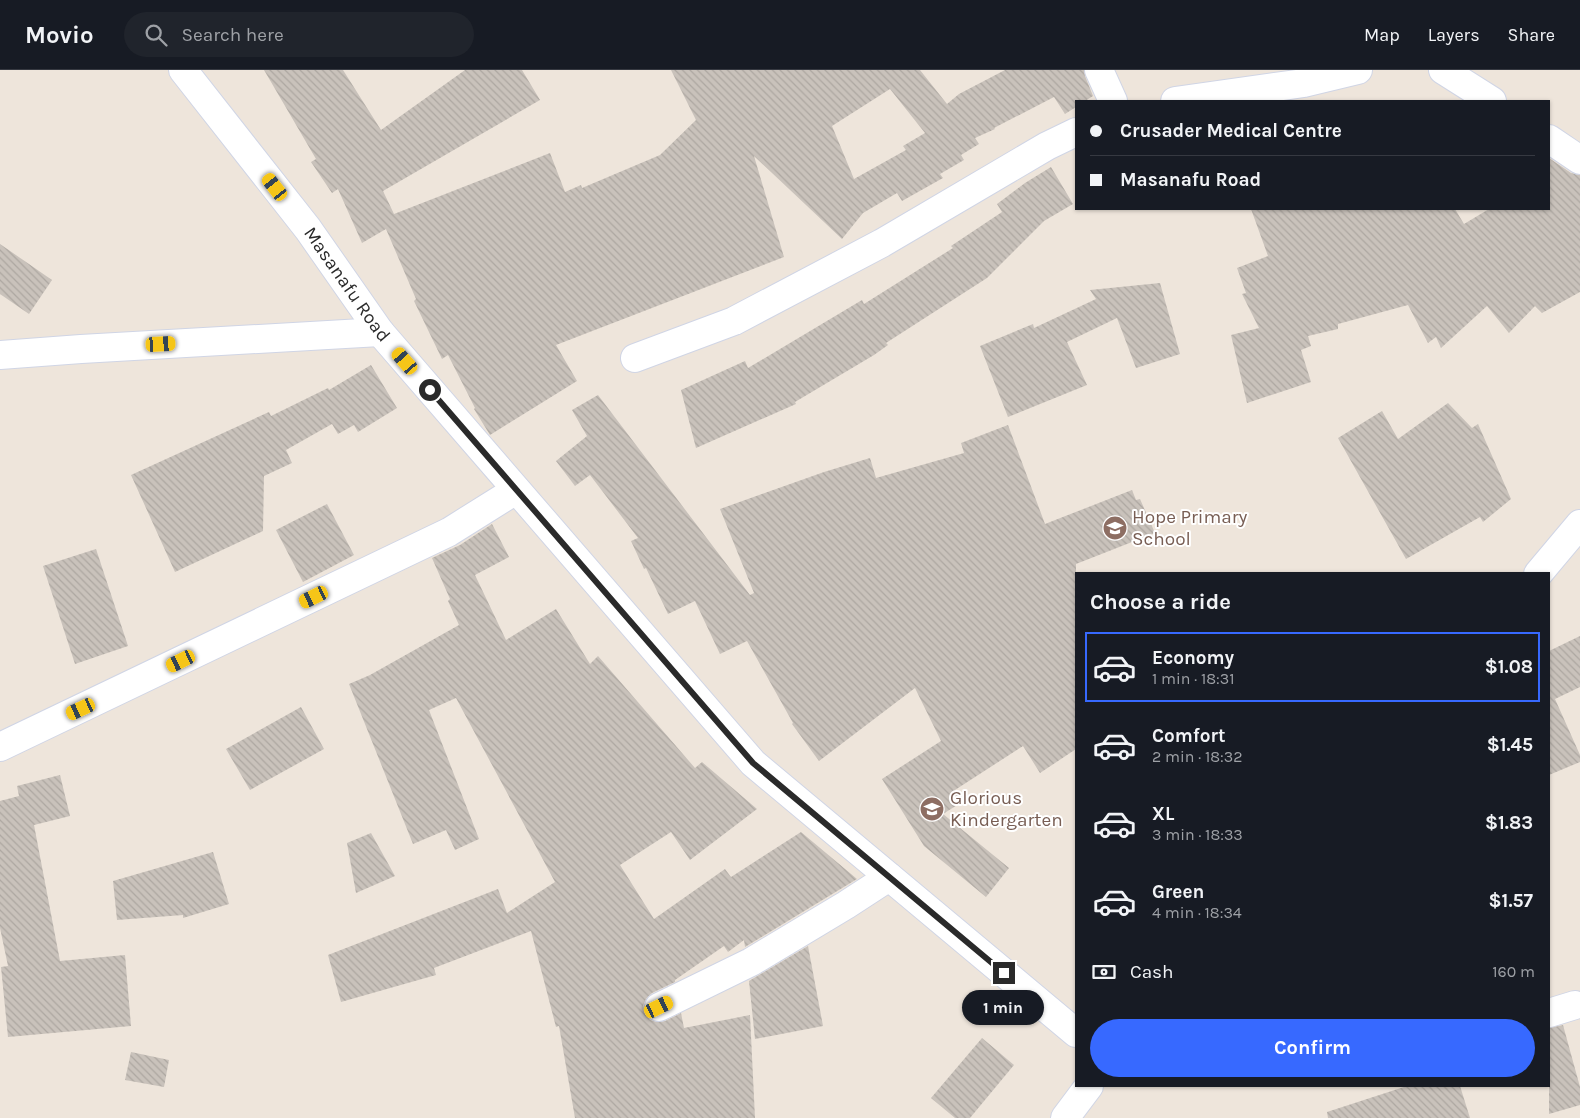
<!DOCTYPE html>
<meta charset="utf-8">
<style>
:root{--surface:#171b24;--page:#20242c;--text:#f1f3f6;--muted:#9ea1a6;--line:#363941;--accent:#3769ff}
body{margin:0;font-family:Karla,sans-serif;background:var(--page);color:var(--text);height:100vh;display:flex;flex-direction:column;font-size:19px;white-space:nowrap}
*{box-sizing:border-box;margin:0}
p{font-size:16px;color:var(--muted)}
.icon{flex:none;width:28px;height:28px;fill:none;stroke:currentColor;stroke-width:2;stroke-linecap:round;stroke-linejoin:round}
.map{position:relative;flex:1;overflow:hidden}
.sheet{position:absolute;left:1075px;top:502px;width:475px;height:515px;display:flex;flex-direction:column;background:var(--surface);border-radius:0px;box-shadow:0 1px 4px #0004}
.sheet>*{flex:none}
.guide{position:absolute;left:1075px;top:30px;width:475px;height:110px;border-radius:0px;box-shadow:0 1px 4px #0004;display:grid;align-content:center;height:110px;padding:0 15px;background:var(--surface)}
.end{position:absolute;width:22px;height:22px;margin:-11px;border:6px solid #2a2a2a;background:#fff;box-shadow:0 0 0 2px #fff}
.from{border-radius:50%}
.bubble{position:absolute;height:35px;border-radius:18px;background:var(--surface);box-shadow:0 1px 4px #0004;font-size:16px;font-weight:700;line-height:35px;text-align:center}
.car{position:absolute;width:15px;height:30px;margin:-15px -8px;border-radius:6px;box-shadow:0 0 4px 1px #0007;background:linear-gradient(#f5c518 24%,#345 0 40%,#f5c518 0 76%,#345 0 86%,#f5c518 0)}
.guide b{display:flex;align-items:center;gap:18px;height:48px;font-size:19px}
.guide b+b{border-top:1px solid var(--line)}
.guide i{width:12px;height:12px;background:var(--text)}
ul{padding:0;list-style:none}
li{display:flex;align-items:center;gap:15px;height:70px;margin:0 10px 8px;padding:0 5px;border:2px solid transparent;border-radius:0px}
li div{flex:1}
li b{display:block;font-size:19px}
li em{font-style:normal;font-weight:700}
li.active{border-color:var(--accent)}
li>.icon{width:45px;height:45px;stroke-width:1.5}
h2{padding:0 15px;font-size:22px;line-height:60px}
.pay{display:flex;align-items:center;gap:12px;height:55px;padding:0 15px;font-size:19px}
.pay p{margin-inline-start:auto}
.button{display:flex;gap:10px;margin-top:auto;padding:10px 15px}
.button a{flex:1;height:58px;border-radius:30px;background:var(--accent);color:#fff;font-size:20px;font-weight:700;line-height:58px;text-align:center}
header{display:flex;align-items:center;gap:30px;box-sizing:border-box;height:70px;padding:0 25px;background:var(--surface);border-bottom:1px solid var(--line)}
header strong{font-size:24px}
nav{display:flex;gap:28px;margin-inline-start:auto;font-size:18px}
.search{width:350px;height:45px;background:var(--page);display:flex;align-items:center;gap:12px;box-sizing:border-box;padding:0 18px;border-radius:28px;color:var(--muted);font-size:19px}
.map>svg:first-child{display:block}
</style>
<header>
<strong>Movio</strong>
<div class="search"><svg class="icon" aria-label="search" viewBox="0 0 24 24"><circle cx="10" cy="10" r="6"/><path d="M15 15l6 6"/></svg>Search here</div>
<nav><a>Map</a><a>Layers</a><a>Share</a></nav>
</header>
<div class="map">
<svg width="1580" height="1048" viewBox="0 0 1580 1048">
<defs>
<pattern id="building-back-hatch" width="6" height="6" patternUnits="userSpaceOnUse" patternTransform="scale(1.25)"><rect width="6" height="6" fill="#c9c2bb"/><path d="M-1 5l2 2M0 0l6 6M5-1l2 2" fill="none" stroke="#ada7a1"/></pattern>
</defs>
<rect width="100%" height="100%" fill="#eee5db"/>
<g fill="url(#building-back-hatch)" fill-rule="evenodd">
<path d="M264,0h79l38,60 84,-60h57l18,30 -157,91 11,23 156,-61 15,39 16,-7 1,3 78,-33 36,-35 -25,-50h249l27,34 12,-10 46,-24h79l1,6 8,20 -8,5h-9v6l-11,7 -11,-17 -60,31 1,1 -20,9 4,6 -18,11 3,5 -24,14 3,4 -41,23 -5,-8 -34,20 -21,26 -88,-83 30,101 -228,88 21,36 -87,54 -16,-26 1,-1 -27,-53 -6,4 -28,-58 2,-2 -30,-70 -24,14 -24,-54 -6,4 -21,-31 5,-3zM890,19l35,44 -22,13 3,4 -52,29 -22,-53z"/>
<polygon points="1549,88 1571,103 1580,105 1580,222 1542,243 1535,236 1509,263 1487,236 1441,278 1436,267 1428,273 1408,235 1338,254 1338,259 1308,266 1311,276 1301,280 1311,312 1247,333 1231,265 1259,258 1242,224 1246,223 1237,198 1268,186 1251,139 1455,139 1464,154 1489,139 1549,139"/>
<polygon points="1051,97 1073,134 1044,151 987,208 886,273 888,275 874,285 795,332 796,334 696,378 681,320 745,291 748,298 862,230 864,234 953,178 951,176 1002,142 997,134 1025,113"/>
<polygon points="0,174 52,210 29,244 0,224"/>
<polygon points="1160,213 1180,284 1136,298 1117,248 1067,272 1087,315 1008,347 980,276 1033,254 1034,258 1096,229 1090,220"/>
<polygon points="371,295 397,338 358,362 354,355 338,364 332,354 286,380 292,393 264,406 263,461 175,502 131,405 269,342 271,346 328,318 329,320"/>
<polygon points="598,325 750,525 754,523 720,439 824,402 870,388 876,408 964,383 961,373 1008,355 1045,454 1132,420 1136,430 1140,429 1155,463 1076,494 1076,679 1040,703 1023,676 955,720 962,732 943,744 1009,798 986,827 924,776 882,709 941,671 915,618 819,691 792,654 793,653 747,571 720,584 695,531 668,544 646,498 644,499 631,471 638,468 590,405 575,416 556,391 587,366 572,340"/>
<polygon points="1448,333 1472,358 1478,354 1511,429 1483,452 1480,447 1406,489 1338,368 1382,341 1398,369"/>
<polygon points="327,434 354,485 303,512 276,460"/>
<polygon points="492,454 509,487 475,505 506,570 556,539 590,594 598,586 695,698 702,692 757,739 690,790 671,762 620,795 654,849 725,799 731,807 801,762 857,809 745,877 744,870 728,882 724,876 675,910 675,912 652,923 646,929 643,936 645,944 650,950 657,952 665,951 681,943 684,958 750,945 755,1048 575,1048 559,956 556,957 531,861 434,898 436,905 341,932 328,885 498,819 507,843 555,812 456,628 429,640 479,769 455,780 446,760 413,774 349,614 370,605 459,555 448,531 450,529 432,488 460,475"/>
<polygon points="96,479 128,576 75,594 43,496"/>
<polygon points="1580,566 1580,617 1555,629 1580,685 1580,692 1549,705 1549,581"/>
<polygon points="301,637 324,679 250,720 226,679"/>
<polygon points="60,705 70,746 34,755 60,891 125,885 131,956 8,967 1,897 8,896 0,858 0,731 19,726 17,716"/>
<polygon points="371,763 395,806 356,823 347,773"/>
<polygon points="213,782 229,834 183,848 183,845 117,850 113,811"/>
<polygon points="808,876 823,956 755,969 749,911"/>
<polygon points="1563,955 1580,1017 1580,1035 1549,1044 1549,958"/>
<polygon points="982,968 1014,995 970,1048 955,1048 931,1028"/>
<polygon points="131,982 169,990 164,1017 125,1010"/>
<polygon points="1407,1016 1460,1016 1470,1048 1328,1048 1327,1042"/>
</g>
<g fill="none" stroke-linecap="round" stroke-linejoin="round">
<defs>
<g id="street">
<path id="s1" d="M183,0l125,159 72,103 373,431 323,270"/>
<polyline points="1099,0 1113,31"/>
<polyline points="1443,0 1492,31"/>
<polyline points="1175,31 1304,13 1358,0"/>
<polyline points="1549,69 1580,90"/>
<polyline points="0,285 81,279 380,262"/>
<polyline points="635,288 734,251 882,173 1047,76 1076,62"/>
<polyline points="0,677 449,462 516,420"/>
<polyline points="659,937 751,892 846,835 889,807"/>
<polyline points="1549,943 1575,935"/>
</g>
<g id="secondary">
<polyline points="1538,504 1580,454"/>
<polyline points="1065,1048 1089,1016"/>
</g>
</defs>
<use href="#street" stroke="#d0d5e5" stroke-width="30"/>
<use href="#secondary" stroke="#d0d5e5" stroke-width="30"/>
<use href="#street" stroke="#fff" stroke-width="28"/>
<use href="#secondary" stroke="#fff" stroke-width="28"/>
</g>
<g fill="none" stroke-linecap="round" stroke-linejoin="round">
<polyline stroke="#2a2a2a" stroke-width="6" points="430,320 753,693 1004,903"/>
</g>
<defs>
<symbol id="school-disc" viewBox="-11 -11 22 22"><circle r="9.5" fill="#8d6e63" stroke="#fff"/><path d="M0-5L7-2L0 1L-7-2ZM-4 1L0 2.5L4 1V4Q0 6-4 4Z" fill="#fff"/></symbol>
</defs>
<g fill-rule="evenodd">
<use href="#school-disc" x="1101" y="444" width="28" height="28"/>
<use href="#school-disc" x="918" y="725" width="28" height="28"/>
</g>
<g text-anchor="middle" dominant-baseline="central" stroke-width="4" stroke-linejoin="round" paint-order="stroke">
<g font-size="19" fill="#2a2a2a" stroke="#fff">
<text stroke="none"><textPath href="#s1" startOffset="270">Masanafu Road</textPath></text>
</g>
<g font-size="19" fill="#785e54" stroke="#fff" text-anchor="start">
<text x="1132" y="447">Hope Primary<tspan x="1132" dy="22">School</tspan></text>
<text x="950" y="728">Glorious<tspan x="950" dy="22">Kindergarten</tspan></text>
</g>
</g>
</svg>
<i class="end from" style="left:430px;top:320px"></i>
<i class="end" style="left:1004px;top:903px"></i>
<div class="bubble" style="left:962px;top:920px;width:82px">1 min</div>
<i class="car" style="left:275px;top:117px;rotate:322deg"></i>
<i class="car" style="left:161px;top:274px;rotate:87deg"></i>
<i class="car" style="left:405px;top:291px;rotate:319deg"></i>
<i class="car" style="left:314px;top:527px;rotate:244deg"></i>
<i class="car" style="left:181px;top:591px;rotate:244deg"></i>
<i class="car" style="left:81px;top:639px;rotate:245deg"></i>
<i class="car" style="left:659px;top:937px;rotate:64deg"></i>
<div class="guide">
<b><i class="from"></i>Crusader Medical Centre</b>
<b><i></i>Masanafu Road</b>
</div>
<section class="sheet">
<h2>Choose a ride</h2>
<ul>
<li class="active"><svg class="icon" aria-label="car" viewBox="0 0 24 24"><path d="M5 17H2v-5l4-1 3-4h7l3 4 3 1v5h-3M9 17h6M6 11h13"/><circle cx="7" cy="17" r="2"/><circle cx="17" cy="17" r="2"/></svg><div><b>Economy</b><p>1 min · 18:31</p></div><em>$1.08</em></li>
<li><svg class="icon" aria-label="car" viewBox="0 0 24 24"><path d="M5 17H2v-5l4-1 3-4h7l3 4 3 1v5h-3M9 17h6M6 11h13"/><circle cx="7" cy="17" r="2"/><circle cx="17" cy="17" r="2"/></svg><div><b>Comfort</b><p>2 min · 18:32</p></div><em>$1.45</em></li>
<li><svg class="icon" aria-label="car" viewBox="0 0 24 24"><path d="M5 17H2v-5l4-1 3-4h7l3 4 3 1v5h-3M9 17h6M6 11h13"/><circle cx="7" cy="17" r="2"/><circle cx="17" cy="17" r="2"/></svg><div><b>XL</b><p>3 min · 18:33</p></div><em>$1.83</em></li>
<li><svg class="icon" aria-label="car" viewBox="0 0 24 24"><path d="M5 17H2v-5l4-1 3-4h7l3 4 3 1v5h-3M9 17h6M6 11h13"/><circle cx="7" cy="17" r="2"/><circle cx="17" cy="17" r="2"/></svg><div><b>Green</b><p>4 min · 18:34</p></div><em>$1.57</em></li>
</ul>
<div class="pay"><svg class="icon" aria-label="cash" viewBox="0 0 24 24"><path d="M3 7h18v10H3z"/><circle cx="12" cy="12" r="2"/></svg>Cash<p>160 m</p></div>
<div class="button"><a>Confirm</a></div>
</section>
</div>
